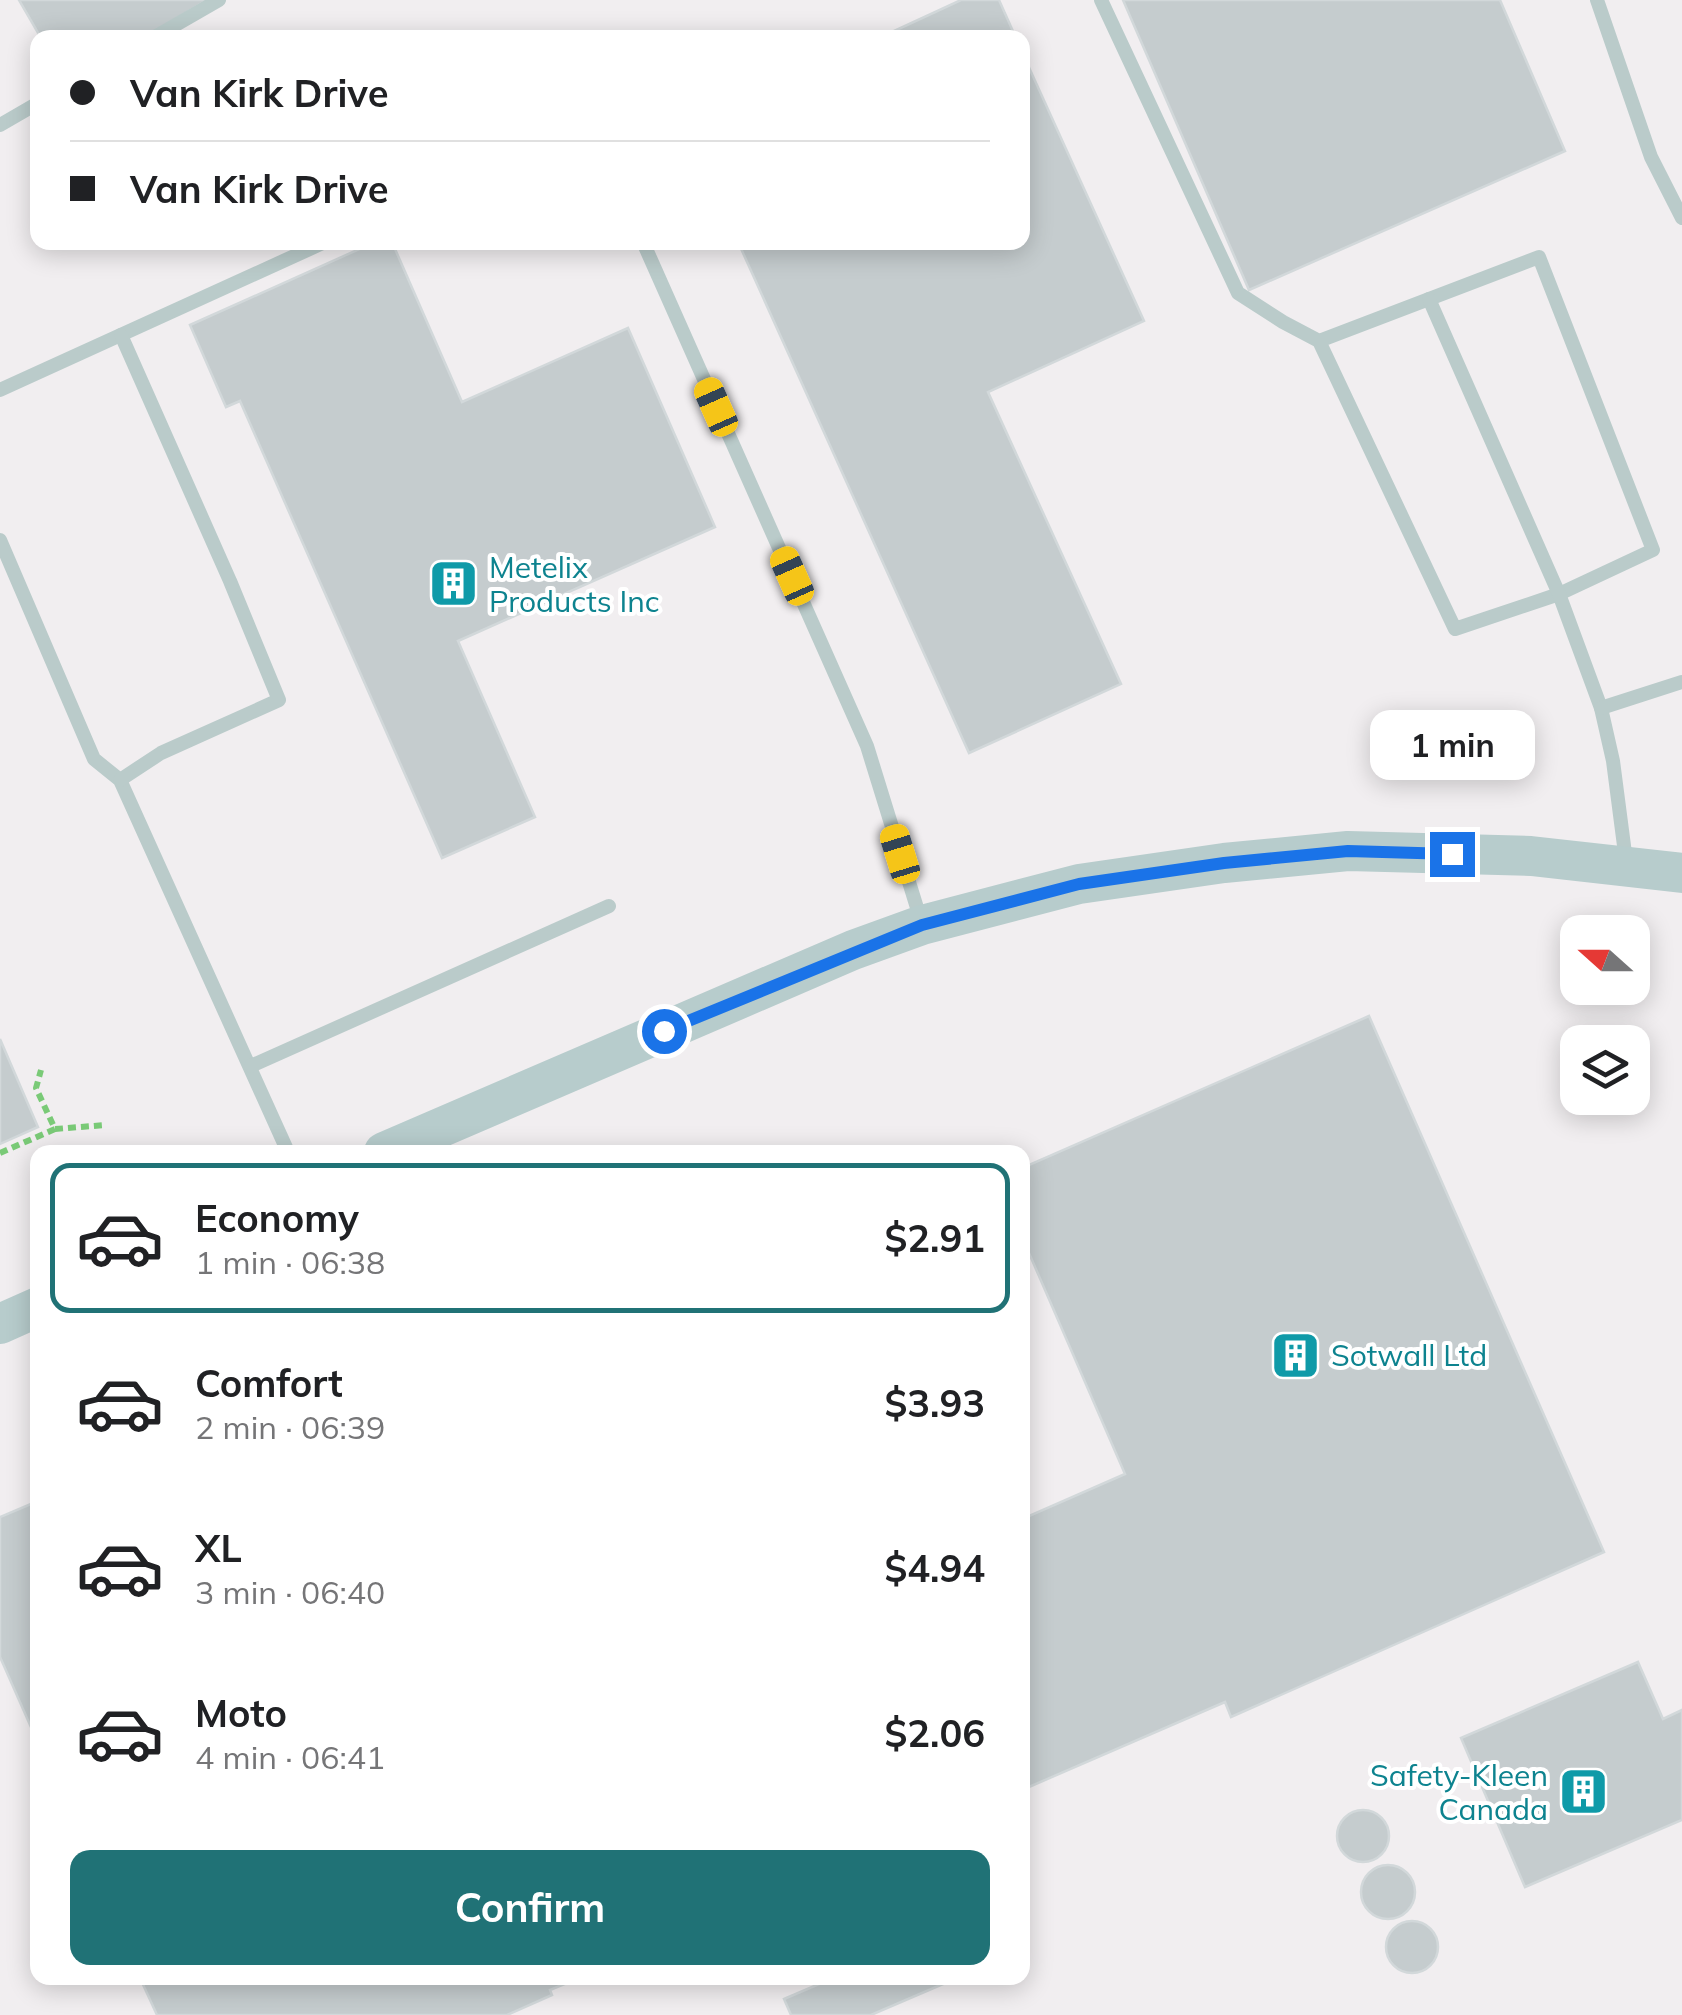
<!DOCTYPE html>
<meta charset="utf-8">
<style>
:root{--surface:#fff;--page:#f6f6f6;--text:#202124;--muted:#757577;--line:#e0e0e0;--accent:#207276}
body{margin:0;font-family:Mulish,sans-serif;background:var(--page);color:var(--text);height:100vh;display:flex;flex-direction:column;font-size:38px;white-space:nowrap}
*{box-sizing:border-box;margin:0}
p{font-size:32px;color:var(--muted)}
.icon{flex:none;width:55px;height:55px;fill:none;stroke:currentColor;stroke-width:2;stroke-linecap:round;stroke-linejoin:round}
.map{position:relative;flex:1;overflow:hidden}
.drawer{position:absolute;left:30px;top:1145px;width:1000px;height:840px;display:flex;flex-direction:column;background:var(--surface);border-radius:20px;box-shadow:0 5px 25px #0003}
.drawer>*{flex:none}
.top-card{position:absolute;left:30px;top:30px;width:1000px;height:220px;border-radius:20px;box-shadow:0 5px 25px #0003;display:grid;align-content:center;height:220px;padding:0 40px;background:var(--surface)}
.needle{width:65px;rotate:291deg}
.controls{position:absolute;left:1560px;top:915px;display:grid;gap:20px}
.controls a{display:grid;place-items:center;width:90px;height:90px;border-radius:20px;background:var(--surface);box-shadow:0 5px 25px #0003;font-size:50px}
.end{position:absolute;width:45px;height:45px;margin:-22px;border:12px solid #1a73e8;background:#fff;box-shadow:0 0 0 5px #fff}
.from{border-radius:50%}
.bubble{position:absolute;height:70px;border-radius:20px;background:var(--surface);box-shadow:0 5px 25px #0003;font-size:32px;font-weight:700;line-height:70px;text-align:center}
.car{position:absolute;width:30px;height:60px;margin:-30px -15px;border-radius:12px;box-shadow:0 0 8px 2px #0007;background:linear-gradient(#f5c518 24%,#345 0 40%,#f5c518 0 76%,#345 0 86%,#f5c518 0)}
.top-card b{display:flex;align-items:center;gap:35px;height:95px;font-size:38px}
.top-card b+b{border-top:2px solid var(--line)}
.top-card i{width:25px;height:25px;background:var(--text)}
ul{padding:18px 0 0;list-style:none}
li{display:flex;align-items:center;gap:30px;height:150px;margin:0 20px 15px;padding:0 20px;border:5px solid transparent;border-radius:20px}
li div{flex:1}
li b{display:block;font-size:38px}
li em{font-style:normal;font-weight:700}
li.current{border-color:var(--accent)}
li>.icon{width:90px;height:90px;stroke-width:1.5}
.action{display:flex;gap:20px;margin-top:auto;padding:20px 40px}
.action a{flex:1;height:115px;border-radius:20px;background:var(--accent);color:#fff;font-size:40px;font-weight:700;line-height:115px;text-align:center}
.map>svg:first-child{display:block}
</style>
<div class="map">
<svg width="1682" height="2015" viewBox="0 0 1682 2015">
<rect width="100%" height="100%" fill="#f1eef0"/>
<g fill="#c5ccce" stroke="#d2d8da" stroke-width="2.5">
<polygon points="19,0 207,0 144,38 41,38"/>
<polygon points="961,0 999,0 1016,38 879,38"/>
<polygon points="1123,0 1500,0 1565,151 1249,290"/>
<polygon points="1022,52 1144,321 988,392 1121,684 969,753 738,242 1022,242"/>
<polygon points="375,242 392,242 462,402 628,328 715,527 458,641 535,817 442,858 240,401 226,407 190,325"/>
<polygon points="1369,1016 1604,1552 1231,1717 1225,1702 1022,1790 1022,1519 1125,1474 1022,1237 1022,1168"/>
<polygon points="0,1039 38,1127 0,1144"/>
<polygon points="38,1501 38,1743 0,1657 0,1517"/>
<polygon points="1638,1662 1663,1719 1682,1710 1682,1820 1525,1887 1461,1738"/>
<circle cx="1363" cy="1836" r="26"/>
<circle cx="1388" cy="1892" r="27"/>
<circle cx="1412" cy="1947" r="26"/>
<polygon points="140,1978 579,1978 550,1990 552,1995 507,2015 157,2015"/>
<polygon points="833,1978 957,1978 871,2015 791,2015 784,1999"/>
</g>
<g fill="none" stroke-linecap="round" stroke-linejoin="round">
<g stroke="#7aca77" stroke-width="6" stroke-dasharray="8 5" stroke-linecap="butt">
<polyline points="55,1129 106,1125"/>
<polyline points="0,1153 55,1129 36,1088 41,1070"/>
</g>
<g stroke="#bacbca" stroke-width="14">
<polyline points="1101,0 1238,293 1283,322 1319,341 1455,629 1559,594 1653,550 1539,257 1319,341"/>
<polyline points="1597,0 1651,157 1682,218"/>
<polyline points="153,38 219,0"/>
<polyline points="0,125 38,103"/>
<polyline points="643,242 867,746 922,924"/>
<polyline points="1429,299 1559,594 1601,708 1613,761 1626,861"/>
<polyline points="0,390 325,242"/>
<polyline points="0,540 94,759 120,780 288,1152"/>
<polyline points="1601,708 1682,682"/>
<polyline points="120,780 161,753 279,700 230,581 121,335"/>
<polyline points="251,1066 609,906"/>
</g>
<g stroke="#b7cccc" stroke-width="40">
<polyline points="384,1152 853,950 922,925 1079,884 1224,863 1348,851 1531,856 1682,873"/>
<polyline points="0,1324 38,1307"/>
</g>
</g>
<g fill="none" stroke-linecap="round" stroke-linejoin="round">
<polyline stroke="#1a73e8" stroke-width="12" points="664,1031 922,925 1079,884 1224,863 1348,851 1452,854"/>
</g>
<defs>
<symbol id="building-square" viewBox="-11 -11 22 22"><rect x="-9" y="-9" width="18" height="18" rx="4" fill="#0f9aa8" stroke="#fff"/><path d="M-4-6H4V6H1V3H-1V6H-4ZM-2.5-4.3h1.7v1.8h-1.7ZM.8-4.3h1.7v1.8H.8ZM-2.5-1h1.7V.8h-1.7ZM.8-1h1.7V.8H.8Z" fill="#fff"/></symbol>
</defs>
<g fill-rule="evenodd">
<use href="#building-square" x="426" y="556" width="55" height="55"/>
<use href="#building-square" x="1268" y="1328" width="55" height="55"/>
<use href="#building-square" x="1556" y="1764" width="55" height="55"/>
</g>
<g text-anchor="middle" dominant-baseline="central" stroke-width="8" stroke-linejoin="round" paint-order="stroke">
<g font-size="30" fill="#0d838f" stroke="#fff" text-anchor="start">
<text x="489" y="567">Metelix<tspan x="489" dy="34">Products Inc</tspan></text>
<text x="1331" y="1355">Sotwall Ltd</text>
<text x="1548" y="1775" text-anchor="end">Safety-Kleen<tspan x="1548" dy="34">Canada</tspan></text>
</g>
</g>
</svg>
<div class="controls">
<a><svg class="needle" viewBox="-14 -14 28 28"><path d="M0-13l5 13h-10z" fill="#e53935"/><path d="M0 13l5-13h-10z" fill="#757577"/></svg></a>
<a><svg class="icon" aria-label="layers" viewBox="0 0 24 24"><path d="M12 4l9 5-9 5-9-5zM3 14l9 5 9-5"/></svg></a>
</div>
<i class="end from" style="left:664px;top:1031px"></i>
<i class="end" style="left:1452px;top:854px"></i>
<div class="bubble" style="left:1370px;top:710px;width:165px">1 min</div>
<i class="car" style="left:716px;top:407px;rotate:336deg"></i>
<i class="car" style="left:792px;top:576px;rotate:336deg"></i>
<i class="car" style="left:900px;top:854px;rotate:343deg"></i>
<div class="top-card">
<b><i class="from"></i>Van Kirk Drive</b>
<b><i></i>Van Kirk Drive</b>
</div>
<section class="drawer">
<ul>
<li class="current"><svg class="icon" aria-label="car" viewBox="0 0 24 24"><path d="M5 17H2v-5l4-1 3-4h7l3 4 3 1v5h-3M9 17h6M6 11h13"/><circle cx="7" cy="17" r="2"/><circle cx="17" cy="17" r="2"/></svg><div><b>Economy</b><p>1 min · 06:38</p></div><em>$2.91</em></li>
<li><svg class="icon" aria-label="car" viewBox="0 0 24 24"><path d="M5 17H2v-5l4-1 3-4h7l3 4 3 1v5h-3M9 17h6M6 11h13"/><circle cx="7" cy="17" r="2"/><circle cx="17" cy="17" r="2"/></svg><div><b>Comfort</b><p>2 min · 06:39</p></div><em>$3.93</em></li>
<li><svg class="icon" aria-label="car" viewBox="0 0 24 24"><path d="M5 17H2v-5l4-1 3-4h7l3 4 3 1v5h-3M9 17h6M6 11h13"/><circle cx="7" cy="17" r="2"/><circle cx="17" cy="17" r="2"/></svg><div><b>XL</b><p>3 min · 06:40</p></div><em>$4.94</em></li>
<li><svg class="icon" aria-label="car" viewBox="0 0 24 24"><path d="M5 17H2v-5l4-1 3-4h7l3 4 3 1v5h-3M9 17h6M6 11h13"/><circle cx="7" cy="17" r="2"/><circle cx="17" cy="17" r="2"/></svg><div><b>Moto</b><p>4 min · 06:41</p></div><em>$2.06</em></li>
</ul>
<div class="action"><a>Confirm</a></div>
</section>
</div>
